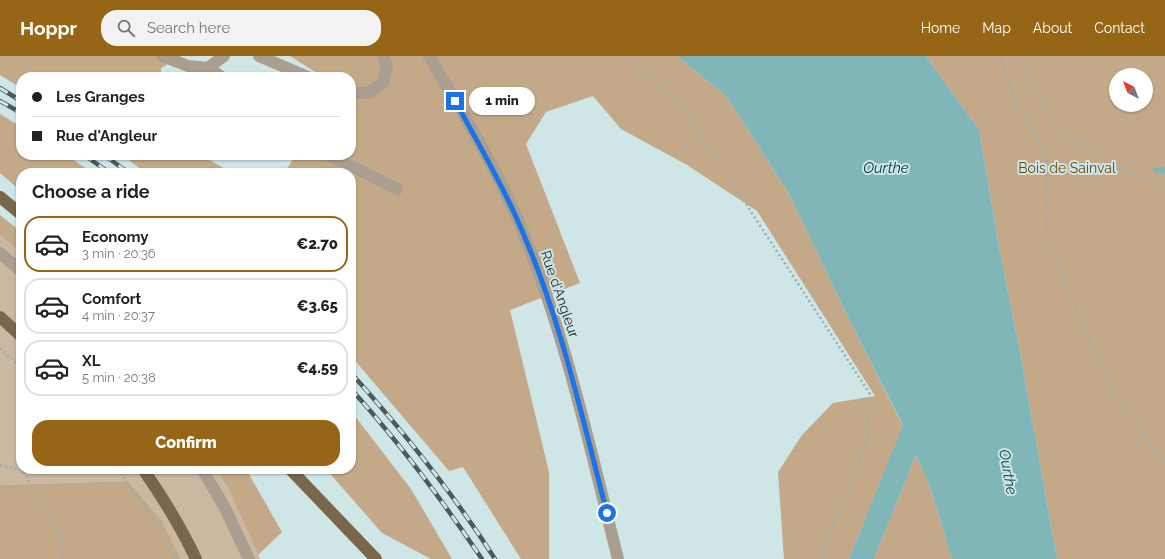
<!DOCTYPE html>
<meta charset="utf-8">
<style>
:root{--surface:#fff;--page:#f2f2f2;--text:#222;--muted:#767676;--line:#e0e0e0;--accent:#966616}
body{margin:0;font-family:Raleway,sans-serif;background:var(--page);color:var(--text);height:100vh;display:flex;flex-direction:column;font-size:15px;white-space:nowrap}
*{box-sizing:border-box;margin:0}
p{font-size:13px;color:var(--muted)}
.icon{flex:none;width:22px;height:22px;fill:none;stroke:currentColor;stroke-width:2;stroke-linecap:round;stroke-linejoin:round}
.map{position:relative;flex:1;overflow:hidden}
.details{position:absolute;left:16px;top:112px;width:340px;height:306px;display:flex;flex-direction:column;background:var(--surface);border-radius:16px;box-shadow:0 1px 3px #0004}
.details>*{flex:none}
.hud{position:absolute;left:16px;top:16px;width:340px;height:88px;border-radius:16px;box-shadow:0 1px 3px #0004;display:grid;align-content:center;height:88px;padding:0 16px;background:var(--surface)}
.needle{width:26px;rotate:318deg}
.tools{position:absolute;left:1109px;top:12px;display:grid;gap:8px}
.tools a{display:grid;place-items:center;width:44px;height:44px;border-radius:50%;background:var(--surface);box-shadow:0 1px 3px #0004;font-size:20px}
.end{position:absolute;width:18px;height:18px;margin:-9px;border:5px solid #1a73e8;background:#fff;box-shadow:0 0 0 2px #fff}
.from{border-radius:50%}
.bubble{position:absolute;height:28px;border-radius:14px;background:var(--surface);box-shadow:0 1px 3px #0004;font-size:13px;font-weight:800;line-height:28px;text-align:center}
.hud b{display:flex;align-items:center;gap:14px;height:38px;font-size:15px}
.hud b+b{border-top:1px solid var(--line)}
.hud i{width:10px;height:10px;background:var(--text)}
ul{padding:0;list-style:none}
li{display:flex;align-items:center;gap:12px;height:56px;margin:0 8px 6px;padding:0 8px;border:2px solid var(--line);border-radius:16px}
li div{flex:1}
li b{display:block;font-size:15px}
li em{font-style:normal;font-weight:800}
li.selected{border-color:var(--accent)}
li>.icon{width:36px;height:36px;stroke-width:1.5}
h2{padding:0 16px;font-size:18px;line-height:48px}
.cta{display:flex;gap:8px;margin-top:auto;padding:8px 16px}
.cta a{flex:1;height:46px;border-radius:16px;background:var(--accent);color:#fff;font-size:16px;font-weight:800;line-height:46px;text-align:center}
header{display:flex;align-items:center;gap:24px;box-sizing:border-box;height:56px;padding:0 20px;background:var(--accent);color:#fff}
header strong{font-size:19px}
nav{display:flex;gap:22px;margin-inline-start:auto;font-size:14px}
.search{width:280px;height:36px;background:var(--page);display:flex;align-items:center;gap:10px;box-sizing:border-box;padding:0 14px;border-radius:16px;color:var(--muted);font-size:15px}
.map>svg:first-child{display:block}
</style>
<header>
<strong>Hoppr</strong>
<div class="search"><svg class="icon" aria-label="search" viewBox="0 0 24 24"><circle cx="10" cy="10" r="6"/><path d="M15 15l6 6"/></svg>Search here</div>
<nav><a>Home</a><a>Map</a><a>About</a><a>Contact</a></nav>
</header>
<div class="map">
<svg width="1165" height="503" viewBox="0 0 1165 503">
<rect width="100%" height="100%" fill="#cfe6e7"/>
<polygon fill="#cbb8a0" points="0,179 21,198 21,413 215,413 227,430 260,503 181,503 163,466 128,425 0,429"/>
<g fill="#c3a987" fill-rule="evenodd">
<polygon points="0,0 181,0 161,12 161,21 21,21 21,32 0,19"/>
<polygon points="290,0 677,0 726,40 788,136 851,267 903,370 849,503 784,503 778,416 802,379 833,347 875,340 757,155 687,109 621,73 593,40 546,56 526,88 580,227 510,254 549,416 549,503 521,503 463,411 449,415 351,300 351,117 285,117 295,99 351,99 351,21 323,21"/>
<path d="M926,0h239v503h-108l-35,-196 -22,-111 -21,-122zM1116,19h30v30h-30z"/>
<polygon points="0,58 21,71 21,99 66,99 93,117 21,117 21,135 0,117"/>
<polygon points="122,99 201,99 232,117 146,117"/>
<polygon points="0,159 21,176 21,198 0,179"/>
<polygon points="351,355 411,433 452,503 431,503 382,477 326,413 351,413"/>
<polygon points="916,399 930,431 952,503 874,503"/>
<polygon points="215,413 246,413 282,476 258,499 227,430"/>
<polygon points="128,425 163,466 181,503 0,503 0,429"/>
</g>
<polygon fill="#81b6b9" points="677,0 926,0 979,74 1000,196 1022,307 1057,503 952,503 930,431 916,399 874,503 849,503 903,369 851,267 788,136 726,40"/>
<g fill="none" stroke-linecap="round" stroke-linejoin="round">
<polyline stroke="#81b6b9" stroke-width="6" points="1156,114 1165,114"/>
<g stroke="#9baeae" stroke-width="2.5" stroke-dasharray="2 3" stroke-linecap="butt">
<polyline points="622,0 684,53 870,338 867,385 819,503"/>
<polyline points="1001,0 1014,46 1036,78 1047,105 1047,185 1114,340 1165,407"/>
<polyline points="1018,0 1035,36 1065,79 1145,124 1165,125"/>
<polyline points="0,292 21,311"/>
<polyline points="0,409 23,414 64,490 62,503"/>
<polyline points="118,413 150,458 176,503"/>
</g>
<g stroke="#a99e8f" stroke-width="12">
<polyline points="162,0 188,10 208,12 224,0"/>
<polyline points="259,0 308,21"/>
<path d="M429,0c31,53 64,106 88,162 47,109 72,226 101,341"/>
<polyline points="208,12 222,21"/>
<polyline points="351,37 368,37 383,27 387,10 383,0"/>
<polyline points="329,99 397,133"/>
<polyline points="0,197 21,215"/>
<polyline points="202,413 225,452 249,503"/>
</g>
<g stroke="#7a664b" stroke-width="12">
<polyline points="0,141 21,158"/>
<polyline points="0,261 21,280"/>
<path d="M143,413c20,29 38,58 53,90"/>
<polyline points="290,413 376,503"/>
</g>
<defs>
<g id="rail">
<polyline points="0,32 21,45"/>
<polyline points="0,45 21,57"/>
<polyline points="84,99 110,117"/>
<polyline points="104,99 129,117"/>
<path d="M351,317c52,58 102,120 144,186"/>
<path d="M351,333c48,53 91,111 131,170"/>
</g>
</defs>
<use href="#rail" stroke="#4d5a5a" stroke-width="4.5"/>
<use href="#rail" stroke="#cfe6e7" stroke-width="3" stroke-dasharray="9" stroke-linecap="butt"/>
</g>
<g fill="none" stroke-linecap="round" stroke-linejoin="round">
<path stroke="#1a73e8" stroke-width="5" d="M455,45c21,38 43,76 61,116 43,94 65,196 91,296"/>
</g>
<g text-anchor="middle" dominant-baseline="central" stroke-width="4" stroke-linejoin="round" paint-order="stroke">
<g font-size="14" fill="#694507" stroke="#cfe6e7">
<text x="1067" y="112">Bois de Sainval</text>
</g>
<g font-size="14" fill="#252e2e" stroke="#cfe6e7">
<text transform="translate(560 238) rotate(71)">Rue d'Angleur</text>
</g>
<g font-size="15" font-style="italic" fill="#03393c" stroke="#cfe6e7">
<text x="886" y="112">Ourthe</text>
<text transform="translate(1008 416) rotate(80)">Ourthe</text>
</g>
</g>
</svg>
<div class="tools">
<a><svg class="needle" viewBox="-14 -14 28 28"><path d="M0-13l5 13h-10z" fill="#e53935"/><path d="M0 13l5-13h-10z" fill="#767676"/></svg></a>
</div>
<i class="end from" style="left:607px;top:457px"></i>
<i class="end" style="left:455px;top:45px"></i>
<div class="bubble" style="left:469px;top:31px;width:66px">1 min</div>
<div class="hud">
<b><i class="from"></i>Les Granges</b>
<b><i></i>Rue d'Angleur</b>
</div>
<section class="details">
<h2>Choose a ride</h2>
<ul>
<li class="selected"><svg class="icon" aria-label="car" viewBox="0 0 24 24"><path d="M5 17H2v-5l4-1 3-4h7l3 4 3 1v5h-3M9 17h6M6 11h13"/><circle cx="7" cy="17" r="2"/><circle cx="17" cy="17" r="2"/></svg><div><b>Economy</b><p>3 min · 20:36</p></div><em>€2.70</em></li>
<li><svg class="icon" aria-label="car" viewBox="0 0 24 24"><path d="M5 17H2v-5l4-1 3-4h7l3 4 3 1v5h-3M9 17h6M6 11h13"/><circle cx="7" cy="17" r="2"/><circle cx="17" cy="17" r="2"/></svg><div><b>Comfort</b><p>4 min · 20:37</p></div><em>€3.65</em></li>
<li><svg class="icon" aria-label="car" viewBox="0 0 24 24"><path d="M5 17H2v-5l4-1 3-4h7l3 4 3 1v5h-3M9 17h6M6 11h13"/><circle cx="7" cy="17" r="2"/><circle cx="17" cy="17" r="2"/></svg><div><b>XL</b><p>5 min · 20:38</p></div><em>€4.59</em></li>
</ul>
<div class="cta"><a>Confirm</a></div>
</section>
</div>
